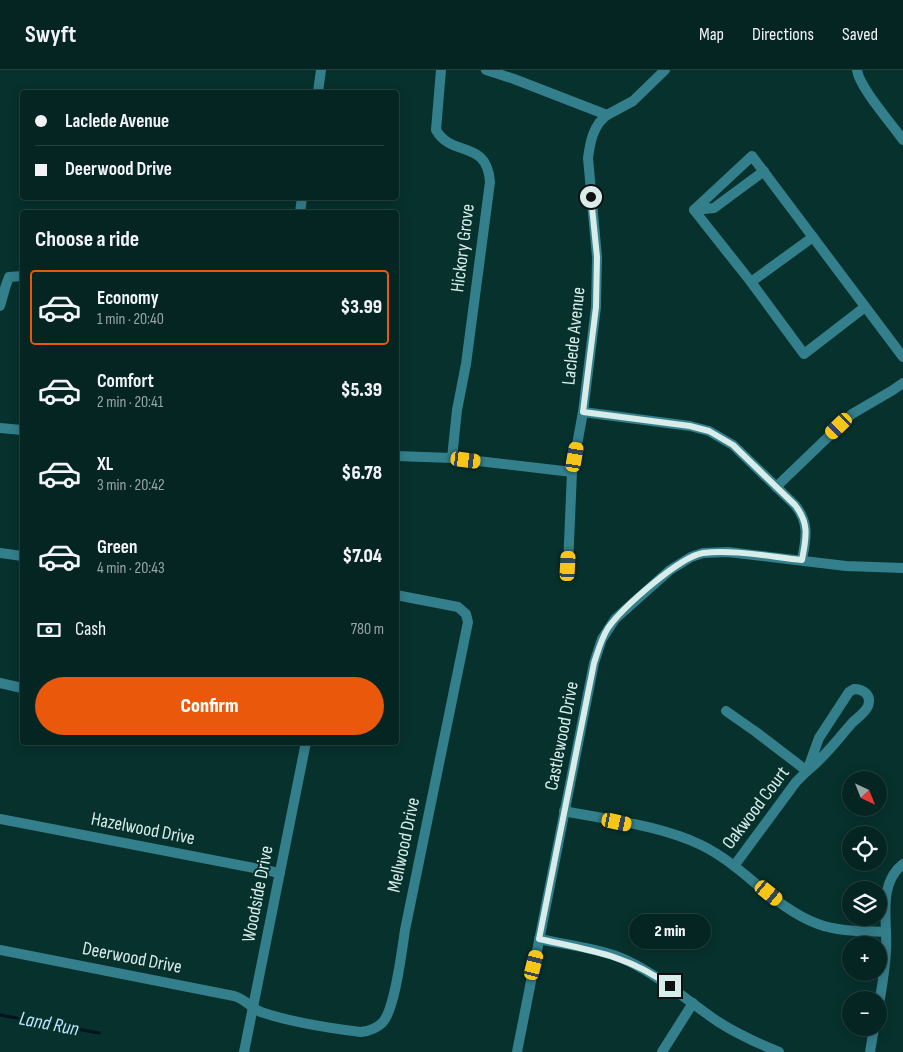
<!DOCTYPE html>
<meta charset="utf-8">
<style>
:root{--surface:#052522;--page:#13312f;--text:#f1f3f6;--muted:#97a5a5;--line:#264240;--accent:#ea580c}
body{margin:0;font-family:"Sofia Sans Condensed",sans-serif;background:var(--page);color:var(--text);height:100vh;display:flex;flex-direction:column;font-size:19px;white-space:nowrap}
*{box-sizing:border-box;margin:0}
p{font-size:16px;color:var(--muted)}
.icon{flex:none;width:28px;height:28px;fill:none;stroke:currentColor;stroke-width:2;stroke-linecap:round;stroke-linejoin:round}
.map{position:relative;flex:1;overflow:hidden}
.side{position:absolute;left:20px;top:140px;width:379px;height:535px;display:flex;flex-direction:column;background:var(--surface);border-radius:5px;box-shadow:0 2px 12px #0003,0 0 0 1px var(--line)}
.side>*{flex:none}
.top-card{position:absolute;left:20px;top:20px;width:379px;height:110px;border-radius:5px;box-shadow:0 2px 12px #0003,0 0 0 1px var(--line);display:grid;align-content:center;height:110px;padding:0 15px;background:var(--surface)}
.needle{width:32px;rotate:137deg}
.tools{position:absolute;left:842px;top:701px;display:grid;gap:10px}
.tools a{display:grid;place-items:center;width:45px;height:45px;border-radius:50%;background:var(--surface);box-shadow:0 2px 12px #0003,0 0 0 1px var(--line);font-size:25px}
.end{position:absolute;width:22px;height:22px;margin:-11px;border:6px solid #d8edea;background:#111;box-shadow:0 0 0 2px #111}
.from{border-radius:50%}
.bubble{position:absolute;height:35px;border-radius:18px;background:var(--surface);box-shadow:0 2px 12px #0003,0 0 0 1px var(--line);font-size:16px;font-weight:800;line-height:35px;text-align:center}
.car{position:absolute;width:15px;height:30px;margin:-15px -8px;border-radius:6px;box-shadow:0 0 4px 1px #0007;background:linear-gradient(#f5c518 24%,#345 0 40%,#f5c518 0 76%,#345 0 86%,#f5c518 0)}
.top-card b{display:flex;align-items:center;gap:18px;height:48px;font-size:19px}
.top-card b+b{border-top:1px solid var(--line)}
.top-card i{width:12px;height:12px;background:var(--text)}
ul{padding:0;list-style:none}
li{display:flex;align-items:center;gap:15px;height:75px;margin:0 10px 8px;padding:0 5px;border:2px solid transparent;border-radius:5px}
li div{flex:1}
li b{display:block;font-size:19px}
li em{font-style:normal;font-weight:800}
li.on{border-color:var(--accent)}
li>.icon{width:45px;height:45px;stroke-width:1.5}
h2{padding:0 15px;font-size:22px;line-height:60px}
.pay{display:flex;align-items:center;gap:12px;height:55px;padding:0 15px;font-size:19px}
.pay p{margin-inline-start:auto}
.cta{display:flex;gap:10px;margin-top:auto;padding:10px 15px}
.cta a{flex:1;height:58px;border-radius:30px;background:var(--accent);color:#fff;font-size:20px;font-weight:800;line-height:58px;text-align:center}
header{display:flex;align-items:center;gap:30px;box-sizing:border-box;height:70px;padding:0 25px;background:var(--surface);border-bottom:1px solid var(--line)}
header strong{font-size:24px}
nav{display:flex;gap:28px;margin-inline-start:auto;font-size:18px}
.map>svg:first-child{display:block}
</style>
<header>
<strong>Swyft</strong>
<nav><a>Map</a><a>Directions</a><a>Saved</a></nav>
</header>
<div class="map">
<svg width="903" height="982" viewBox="0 0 903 982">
<rect width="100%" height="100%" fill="#07312d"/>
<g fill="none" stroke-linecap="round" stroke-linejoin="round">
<polyline stroke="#001120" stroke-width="3" points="0,945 99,963"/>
<g stroke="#347f8c" stroke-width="10">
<path d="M441,0l-5,60c16,28 51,9 54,52l-24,182 -9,46 -5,48"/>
<polyline points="486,0 514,9 607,45 633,31 665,0"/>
<path d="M857,0c2,17 35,54 46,70"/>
<polyline points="318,22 321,0"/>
<polyline points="764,101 714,138 694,140 752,86 903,287"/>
<polyline points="694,140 751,212 804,284 865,237"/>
<polyline points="300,142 302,128"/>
<polyline points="751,212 813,167"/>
<polyline points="0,236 6,215 9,207 22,206"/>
<path d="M583,342l107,14 19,5 24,14 62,60c15,19 11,33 7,55"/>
<polyline points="0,358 22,360"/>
<polyline points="396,386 452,388 572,402"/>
<polyline points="776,417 852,344 893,320 903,313"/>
<polyline points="0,483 22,486"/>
<path d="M568,496l4,-94 11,-60 13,-105 1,-50 -9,-99c2,-15 5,-33 19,-43"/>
<polyline points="0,613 22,618"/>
<path d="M854,619c9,0 18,6 14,17 -3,7 -10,11 -16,17 -15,17 -27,34 -45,48l12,-33 30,-46z"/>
<polyline points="726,641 756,662 807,701 796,712 734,796"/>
<path d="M564,741c45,9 95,14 137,34 42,20 73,63 117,79 21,8 46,7 68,8"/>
<polyline points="0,749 280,803"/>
<path d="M539,869c28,6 64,10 89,22 33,16 60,40 89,60 20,13 40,22 62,31"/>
<path d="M0,880l234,46c11,3 17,12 27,16 32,11 67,16 100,20 8,-1 15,-3 21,-9 13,-12 20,-74 23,-93l63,-308 -2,-8 -8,-7 -62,-12"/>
<path d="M879,934c3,-17 6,-35 7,-53 2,-29 -9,-67 17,-87"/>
<polyline points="244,982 306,672"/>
<polyline points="517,982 594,593 602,569 615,549 670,500 691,487 703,483 728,482 846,496 903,498"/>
<polyline points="662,982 693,933"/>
<polyline points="870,982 874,958"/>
</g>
</g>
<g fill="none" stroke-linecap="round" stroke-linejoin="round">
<path stroke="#d8edea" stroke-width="6" d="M591,127l6,60 -1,50 -13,105 107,14 19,5 24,14 62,60c15,19 11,33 7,55 -30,-3 -70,-11 -99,-7 -24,4 -81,55 -95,75 -7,11 -10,23 -14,35l-55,276c49,11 89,16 131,47"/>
</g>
<g text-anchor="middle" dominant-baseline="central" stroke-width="4" stroke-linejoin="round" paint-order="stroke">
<g font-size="19" fill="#d8edea" stroke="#07312d">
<text transform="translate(463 178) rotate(-83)">Hickory Grove</text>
<text transform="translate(574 266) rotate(-84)">Laclede Avenue</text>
<text transform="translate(562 666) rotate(-79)">Castlewood Drive</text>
<text transform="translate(756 738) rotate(-53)">Oakwood Court</text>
<text transform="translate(143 759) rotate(11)">Hazelwood Drive</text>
<text transform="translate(404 775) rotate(-78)">Mellwood Drive</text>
<text transform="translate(258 824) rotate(-79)">Woodside Drive</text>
<text transform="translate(132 888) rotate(11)">Deerwood Drive</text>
</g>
<g font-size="20" font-style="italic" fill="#bce4fe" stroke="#07312d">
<text transform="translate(49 954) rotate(11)">Land Run</text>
</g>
</g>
</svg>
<div class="tools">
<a><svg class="needle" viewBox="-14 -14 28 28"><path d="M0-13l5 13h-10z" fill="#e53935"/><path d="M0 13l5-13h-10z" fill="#97a5a5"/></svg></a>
<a><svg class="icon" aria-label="locate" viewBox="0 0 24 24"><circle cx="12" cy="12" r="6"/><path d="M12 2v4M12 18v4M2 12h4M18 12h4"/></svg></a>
<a><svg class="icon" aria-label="layers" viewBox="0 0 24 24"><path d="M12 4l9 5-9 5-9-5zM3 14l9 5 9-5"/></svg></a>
<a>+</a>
<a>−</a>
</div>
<i class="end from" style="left:591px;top:127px"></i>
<i class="end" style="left:670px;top:916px"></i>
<div class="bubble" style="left:629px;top:844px;width:82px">2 min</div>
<i class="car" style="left:839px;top:356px;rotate:226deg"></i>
<i class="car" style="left:575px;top:387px;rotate:10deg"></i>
<i class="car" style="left:466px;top:390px;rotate:97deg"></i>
<i class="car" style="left:568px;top:496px;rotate:3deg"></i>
<i class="car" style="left:617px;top:752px;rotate:102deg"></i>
<i class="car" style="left:769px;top:823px;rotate:129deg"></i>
<i class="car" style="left:534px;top:895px;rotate:14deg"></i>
<div class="top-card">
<b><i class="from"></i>Laclede Avenue</b>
<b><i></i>Deerwood Drive</b>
</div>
<section class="side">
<h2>Choose a ride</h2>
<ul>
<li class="on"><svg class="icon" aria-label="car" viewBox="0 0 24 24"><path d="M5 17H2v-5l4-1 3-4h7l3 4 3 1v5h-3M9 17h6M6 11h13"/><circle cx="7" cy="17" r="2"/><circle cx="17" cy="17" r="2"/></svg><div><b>Economy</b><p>1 min · 20:40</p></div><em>$3.99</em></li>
<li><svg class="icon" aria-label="car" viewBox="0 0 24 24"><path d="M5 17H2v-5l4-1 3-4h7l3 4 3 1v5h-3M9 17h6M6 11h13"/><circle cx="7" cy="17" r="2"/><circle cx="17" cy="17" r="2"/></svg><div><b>Comfort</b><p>2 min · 20:41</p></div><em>$5.39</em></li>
<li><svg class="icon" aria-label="car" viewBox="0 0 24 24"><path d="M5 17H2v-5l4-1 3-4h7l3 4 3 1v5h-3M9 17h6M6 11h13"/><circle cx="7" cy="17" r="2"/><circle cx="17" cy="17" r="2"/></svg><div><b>XL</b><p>3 min · 20:42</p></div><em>$6.78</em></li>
<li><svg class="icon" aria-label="car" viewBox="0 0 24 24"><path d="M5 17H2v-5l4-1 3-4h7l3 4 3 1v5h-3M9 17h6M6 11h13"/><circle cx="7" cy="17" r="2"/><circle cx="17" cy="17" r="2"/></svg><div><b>Green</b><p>4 min · 20:43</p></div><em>$7.04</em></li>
</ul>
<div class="pay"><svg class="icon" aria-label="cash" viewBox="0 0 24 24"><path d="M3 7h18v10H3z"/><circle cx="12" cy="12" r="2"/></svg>Cash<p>780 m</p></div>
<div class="cta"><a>Confirm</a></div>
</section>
</div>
